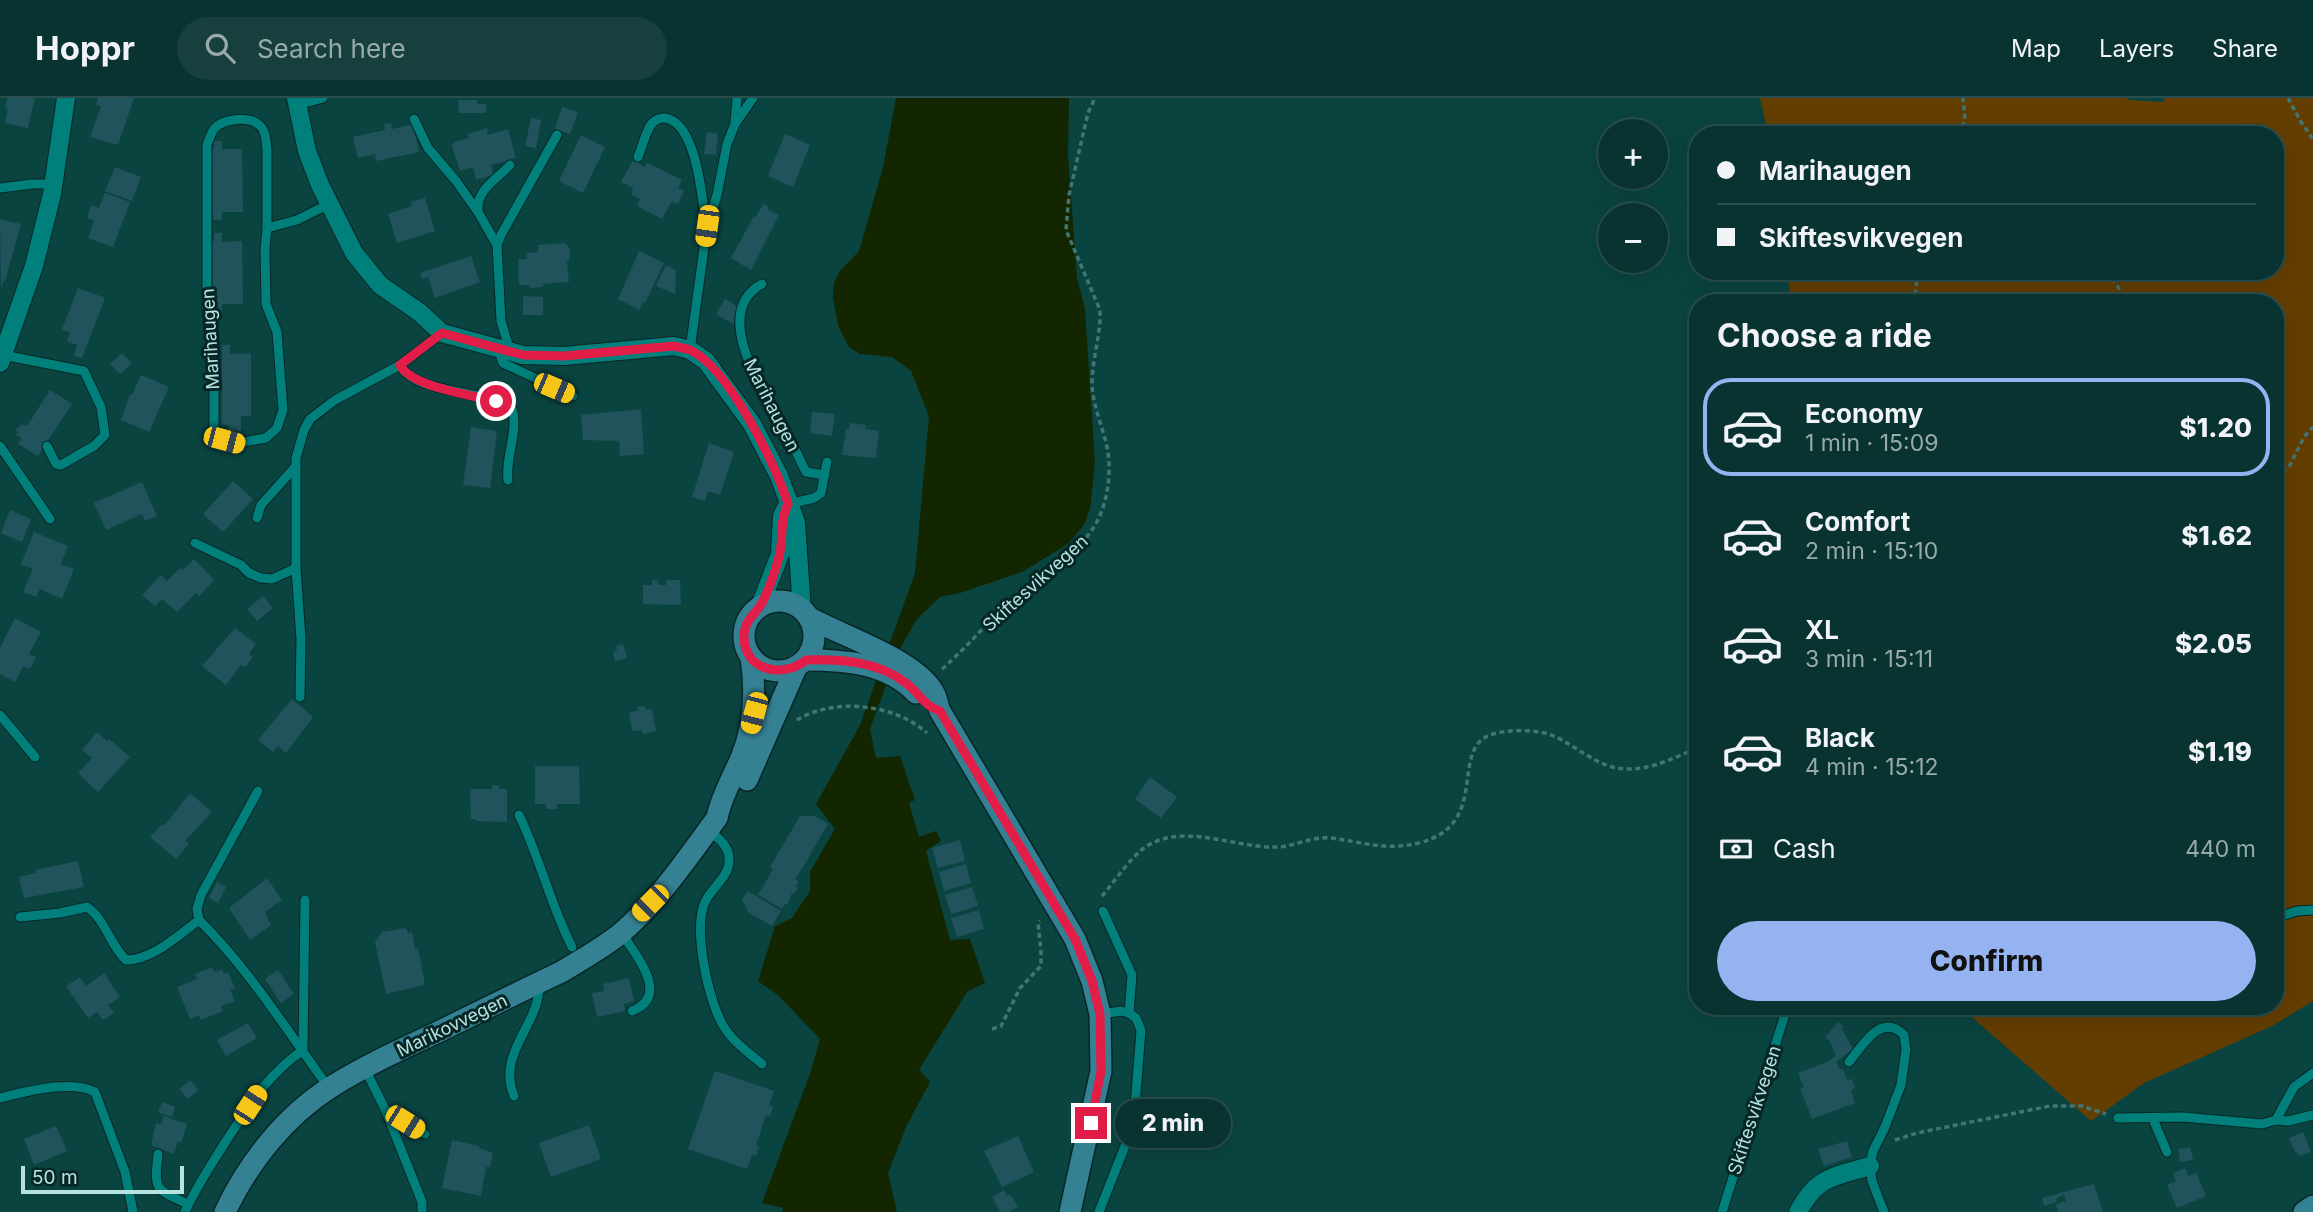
<!DOCTYPE html>
<meta charset="utf-8">
<style>
:root{--surface:#083331;--page:#163f3d;--text:#f1f3f6;--muted:#98aaab;--line:#294e4d;--accent:#95b2f1}
body{margin:0;font-family:Inter,sans-serif;background:var(--page);color:var(--text);height:100vh;display:flex;flex-direction:column;font-size:26px;white-space:nowrap}
*{box-sizing:border-box;margin:0}
p{font-size:23px;color:var(--muted)}
.icon{flex:none;width:38px;height:38px;fill:none;stroke:currentColor;stroke-width:2;stroke-linecap:round;stroke-linejoin:round}
.map{position:relative;flex:1;overflow:hidden}
.side{position:absolute;left:1689px;top:196px;width:595px;height:721px;display:flex;flex-direction:column;background:var(--surface);border-radius:28px;box-shadow:0 7px 28px #0002,0 0 0 2px var(--line)}
.side>*{flex:none}
.hud{position:absolute;left:1689px;top:28px;width:595px;height:154px;border-radius:28px;box-shadow:0 7px 28px #0002,0 0 0 2px var(--line);display:grid;align-content:center;height:154px;padding:0 28px;background:var(--surface)}
.controls{position:absolute;left:1598px;top:21px;display:grid;gap:14px}
.controls a{display:grid;place-items:center;width:70px;height:70px;border-radius:50%;background:var(--surface);box-shadow:0 7px 28px #0002,0 0 0 2px var(--line);font-size:35px}
.scale{position:absolute;left:21px;bottom:18px;width:163px;box-sizing:border-box;padding-left:7px;border:4px solid #b6e2df;border-top:0;font-size:19px;line-height:24px;white-space:nowrap;color:#b6e2df;-webkit-text-stroke:5px #072726;paint-order:stroke}
.end{position:absolute;width:32px;height:32px;margin:-16px;border:9px solid #e11d48;background:#fff;box-shadow:0 0 0 4px #fff}
.from{border-radius:50%}
.bubble{position:absolute;height:49px;border-radius:24px;background:var(--surface);box-shadow:0 7px 28px #0002,0 0 0 2px var(--line);font-size:23px;font-weight:800;line-height:49px;text-align:center}
.car{position:absolute;width:21px;height:42px;margin:-21px -10px;border-radius:9px;box-shadow:0 0 5px 2px #0007;background:linear-gradient(#f5c518 24%,#345 0 40%,#f5c518 0 76%,#345 0 86%,#f5c518 0)}
.hud b{display:flex;align-items:center;gap:24px;height:66px;font-size:26px}
.hud b+b{border-top:2px solid var(--line)}
.hud i{width:18px;height:18px;background:var(--text)}
ul{padding:0;list-style:none}
li{display:flex;align-items:center;gap:21px;height:98px;margin:0 14px 10px;padding:0 14px;border:4px solid transparent;border-radius:28px}
li div{flex:1}
li b{display:block;font-size:26px}
li em{font-style:normal;font-weight:800}
li.current{border-color:var(--accent)}
li>.icon{width:63px;height:63px;stroke-width:1.5}
h2{padding:0 28px;font-size:32px;line-height:84px}
.pay{display:flex;align-items:center;gap:18px;height:77px;padding:0 28px;font-size:26px}
.pay p{margin-inline-start:auto}
.action{display:flex;gap:14px;margin-top:auto;padding:14px 28px}
.action a{flex:1;height:80px;border-radius:42px;background:var(--accent);color:#111;font-size:28px;font-weight:800;line-height:80px;text-align:center}
header{display:flex;align-items:center;gap:42px;box-sizing:border-box;height:98px;padding:0 35px;background:var(--surface);border-bottom:2px solid var(--line)}
header strong{font-size:33px}
nav{display:flex;gap:38px;margin-inline-start:auto;font-size:24px}
.search{width:490px;height:63px;background:var(--page);display:flex;align-items:center;gap:18px;box-sizing:border-box;padding:0 24px;border-radius:38px;color:var(--muted);font-size:26px}
.map>svg:first-child{display:block}
</style>
<header>
<strong>Hoppr</strong>
<div class="search"><svg class="icon" aria-label="search" viewBox="0 0 24 24"><circle cx="10" cy="10" r="6"/><path d="M15 15l6 6"/></svg>Search here</div>
<nav><a>Map</a><a>Layers</a><a>Share</a></nav>
</header>
<div class="map">
<svg width="2313" height="1114" viewBox="0 0 2313 1114">
<rect width="100%" height="100%" fill="#0a4441"/>
<polygon fill="#643e01" points="1760,0 2127,0 2129,2 2163,4 2165,0 2313,0 2313,903 2272,928 2144,985 2091,1023 1959,908 2275,908 2275,205 1791,205 1787,173 2275,173 2275,37 1768,37"/>
<polygon fill="#132600" points="896,0 1069,0 1068,57 1077,180 1085,211 1095,365 1090,411 1084,427 1068,446 1022,474 960,495 940,499 917,521 898,554 870,631 876,660 900,658 915,702 909,705 919,739 936,733 941,743 926,753 950,842 970,841 985,885 967,894 919,972 930,984 906,1029 888,1075 897,1114 782,1114 783,1110 762,1105 810,976 820,941 778,897 758,883 775,828 792,820 810,793 810,774 835,731 816,706 860,627 915,475 929,318 911,273 892,259 860,256 848,248 838,227 833,200 834,185 839,174 859,153 883,69"/>
<g fill="#20535b">
<polygon points="7,0 35,0 28,30 5,25 8,10 5,9"/>
<polygon points="98,0 134,0 118,47 90,39 101,8 96,7"/>
<polygon points="458,2 477,2 477,6 486,6 486,15 459,15"/>
<polygon points="562,9 578,14 570,36 555,31"/>
<polygon points="531,20 541,22 536,50 525,48"/>
<polygon points="391,25 392,31 413,26 419,54 376,63 375,56 358,60 353,39 385,32 384,26"/>
<polygon points="487,30 488,37 508,31 516,60 491,67 493,77 476,82 473,69 460,73 452,48 454,44 469,40 468,36"/>
<polygon points="707,34 718,36 716,57 704,56"/>
<polygon points="785,36 810,47 793,89 768,78"/>
<polygon points="581,37 605,49 583,95 559,83"/>
<polygon points="214,43 222,43 222,51 242,51 243,114 222,114 222,122 213,122 212,51 214,51"/>
<polygon points="633,62 645,69 647,65 656,69 682,82 678,90 684,93 678,106 672,103 662,121 637,108 640,101 631,96 633,90 621,84"/>
<polygon points="115,69 141,79 132,103 105,93"/>
<polygon points="105,95 130,104 113,149 88,140 94,123 87,120 91,107 99,110"/>
<polygon points="425,100 435,133 397,145 388,116 412,108 411,104"/>
<polygon points="763,106 769,109 767,111 779,117 751,172 731,160 754,118 756,119"/>
<polygon points="0,121 21,126 5,183 3,183 1,191"/>
<polygon points="214,135 222,135 222,144 242,143 243,206 222,206 222,215 214,215 213,207 212,144 214,144"/>
<polygon points="565,145 570,151 570,160 567,164 569,184 543,186 543,189 530,190 529,187 519,187 518,161 527,161 526,155 538,154 538,147"/>
<polygon points="639,153 664,165 645,205 643,204 639,212 618,201"/>
<polygon points="471,158 480,184 435,200 428,179 422,181 420,175"/>
<polygon points="666,167 676,172 675,196 656,188"/>
<polygon points="78,190 105,200 82,260 74,258 77,247 67,243 70,235 62,231"/>
<polygon points="523,198 543,199 543,217 523,217"/>
<polygon points="725,201 742,211 733,226 716,216"/>
<polygon points="222,247 230,247 230,256 251,256 251,318 241,318 241,333 229,332 229,327 222,327"/>
<polygon points="122,255 132,265 120,276 110,266"/>
<polygon points="141,277 169,289 149,334 121,322 130,296 132,297"/>
<polygon points="50,292 72,306 38,358 18,346 22,340 16,337 18,334 15,332 22,326 27,328"/>
<polygon points="641,311 644,356 620,358 619,343 583,342 581,317"/>
<polygon points="812,314 835,316 832,338 810,335"/>
<polygon points="850,325 866,327 865,331 879,333 876,360 842,357 846,331 849,331"/>
<polygon points="471,329 497,333 490,390 463,387"/>
<polygon points="709,345 734,354 720,397 708,393 705,403 692,399"/>
<polygon points="233,383 253,401 223,434 203,416"/>
<polygon points="142,384 157,418 145,423 142,416 106,432 94,405"/>
<polygon points="10,412 31,421 22,444 1,435"/>
<polygon points="34,434 68,448 61,466 74,471 62,501 40,491 36,499 23,494 33,471 21,466"/>
<polygon points="194,461 214,482 199,498 196,495 177,514 162,501 155,508 142,497 161,477 167,483 180,470 183,472"/>
<polygon points="652,482 658,483 658,487 666,487 666,482 680,482 681,507 643,506 643,487 652,487"/>
<polygon points="263,498 273,510 257,523 247,511"/>
<polygon points="15,520 41,534 29,556 36,559 30,571 23,568 15,584 0,576 0,550"/>
<polygon points="235,530 256,546 249,556 253,559 245,569 241,567 226,587 202,568"/>
<polygon points="623,546 627,560 615,563 613,554 617,553 616,548"/>
<polygon points="292,601 313,619 286,655 278,648 273,654 258,642"/>
<polygon points="645,608 646,612 652,611 656,633 643,636 642,632 632,633 629,614 638,613 637,609"/>
<polygon points="97,634 107,643 109,641 130,659 98,694 78,675 92,660 82,652"/>
<polygon points="535,668 579,668 580,706 557,706 557,711 546,711 546,706 535,706"/>
<polygon points="1150,679 1177,699 1161,720 1135,701"/>
<polygon points="492,687 499,688 499,691 507,691 507,724 476,723 476,721 471,721 470,691 492,691"/>
<polygon points="190,695 212,714 185,743 189,746 176,761 150,739 162,726 164,728"/>
<polygon points="800,718 815,718 828,726 808,760 809,760 795,781 799,784 795,789 798,790 794,796 792,795 787,807 785,806 782,811 758,797 773,771 770,769"/>
<polygon points="960,742 965,763 938,770 932,750"/>
<polygon points="78,763 84,789 24,800 19,779 36,775 35,772"/>
<polygon points="966,766 971,785 944,793 939,774"/>
<polygon points="267,780 282,802 265,814 271,827 250,842 229,810"/>
<polygon points="217,784 226,789 218,805 209,800"/>
<polygon points="972,789 978,808 951,816 945,797"/>
<polygon points="748,793 781,813 772,828 748,814 742,801"/>
<polygon points="979,812 984,831 957,839 951,820"/>
<polygon points="406,830 408,835 412,834 415,851 418,850 425,887 386,896 375,844 382,834"/>
<polygon points="212,869 215,874 222,871 224,876 228,874 235,890 230,892 235,903 221,908 223,913 201,922 199,917 190,921 177,889 197,881 195,876"/>
<polygon points="278,872 294,896 281,905 265,881"/>
<polygon points="104,875 120,899 108,907 114,915 103,922 97,914 88,920 66,888 80,879 86,888"/>
<polygon points="629,880 634,903 624,906 625,913 597,919 592,895 604,893 603,886"/>
<polygon points="1838,924 1844,929 1842,931 1853,951 1836,964 1840,972 1843,971 1847,982 1852,981 1855,990 1851,992 1855,1005 1812,1021 1800,990 1804,989 1798,975 1827,964 1836,958 1830,944 1825,939"/>
<polygon points="248,925 257,940 226,958 217,942"/>
<polygon points="715,973 774,993 769,1007 773,1009 770,1018 766,1017 756,1047 759,1048 756,1058 752,1057 747,1071 688,1051"/>
<polygon points="190,982 198,992 188,1001 179,991"/>
<polygon points="162,1004 175,1009 172,1019 158,1014"/>
<polygon points="164,1018 187,1026 181,1045 178,1043 174,1056 151,1047 156,1025 161,1026"/>
<polygon points="589,1027 601,1061 551,1079 539,1045"/>
<polygon points="56,1028 67,1053 34,1067 24,1041"/>
<polygon points="2303,1034 2311,1054 2300,1058 2294,1052 2289,1040"/>
<polygon points="1018,1038 1034,1074 1002,1089 984,1053"/>
<polygon points="452,1042 479,1048 479,1050 493,1055 490,1069 486,1069 481,1098 442,1090"/>
<polygon points="1847,1043 1852,1059 1824,1068 1818,1051"/>
<polygon points="2190,1049 2193,1062 2180,1064 2178,1051"/>
<polygon points="2185,1070 2188,1078 2196,1075 2206,1098 2177,1110 2167,1087 2176,1083 2173,1075"/>
<polygon points="2094,1086 2103,1114 2058,1114 2056,1106 2066,1103 2064,1096 2057,1100 2056,1104 2044,1108 2042,1100"/>
<polygon points="1004,1092 1007,1098 1010,1096 1018,1109 1009,1114 1000,1114 992,1099"/>
</g>
<g fill="none" stroke-linecap="round" stroke-linejoin="round">
<defs>
<g id="lane">
<polyline points="297,7 323,0"/>
<polyline points="414,21 428,50 456,83 478,114 497,147 501,223 510,253"/>
<polyline points="735,24 737,0"/>
<path d="M638,59c4,-10 7,-22 12,-31 4,-6 11,-10 19,-7 28,10 33,79 37,105"/>
<polyline points="0,90 32,86 54,86"/>
<path d="M478,113c-2,-21 19,-32 32,-46"/>
<path d="M267,130l-2,21 1,55 11,28 6,78 -6,18 -11,10 -28,5 -14,-3 -9,-7 -1,-7v-76l-7,-40v-165c2,-5 4,-12 7,-16 8,-10 33,-13 44,-5 8,5 8,17 9,26v78l30,-8 32,-16"/>
<polyline points="497,147 501,137 557,37"/>
<path d="M762,186c-53,29 3,110 23,144 7,15 14,30 21,44l19,3"/>
<polyline points="498,250 503,265 573,298"/>
<polyline points="690,252 707,128 717,97 727,46 735,26 753,0"/>
<polyline points="3,257 84,273 101,309 105,337 94,348 61,367 56,366 47,348"/>
<path d="M400,267c13,26 72,26 97,36 6,2 11,5 15,8 7,22 -7,48 -4,71"/>
<polyline points="0,348 50,421"/>
<polyline points="789,406 814,400 821,395 827,364"/>
<polyline points="257,420 261,407 296,368"/>
<polyline points="195,445 241,467 249,475 261,480 272,481 296,470"/>
<polyline points="300,599 301,541 296,470 296,360 304,332 310,321 335,302 400,267 442,235"/>
<polyline points="0,617 35,659"/>
<path d="M519,717c21,43 31,89 53,132"/>
<path d="M709,733c10,7 21,16 20,30 0,16 -18,27 -24,41 -12,27 3,100 19,125 9,15 25,26 38,37"/>
<polyline points="1103,813 1132,877 1129,915"/>
<path d="M20,819l40,-4 27,-6c18,12 23,38 39,53 26,0 53,-25 73,-40 51,50 88,111 130,168"/>
<polyline points="2275,820 2297,813 2313,812"/>
<polyline points="199,822 197,811 201,797 258,693"/>
<path d="M622,836c14,21 49,62 10,77"/>
<path d="M1849,964c14,-17 32,-50 55,-27l2,15 -5,35 -16,42 -12,24 -3,15 2,15 12,31"/>
<polyline points="365,971 385,1011 425,1036"/>
<path d="M514,998c-18,-44 27,-72 25,-112"/>
<path d="M0,1000c25,-6 71,-19 95,-6l30,80 8,40"/>
<polyline points="385,1011 422,1104 422,1114"/>
<polyline points="2118,1020 2183,1019 2262,1026 2276,1022 2288,1023 2313,1017"/>
<polyline points="2153,1021 2167,1054"/>
<polyline points="2276,1022 2294,989 2313,975"/>
<path d="M158,1056c-4,37 -3,35 30,50"/>
<path d="M185,1114c11,-25 26,-47 41,-71 24,-36 40,-65 77,-91l2,-150"/>
<polyline points="1099,1114 1127,1043 1135,1008 1141,932 1136,920 1129,915 1121,913 1102,916"/>
<polyline points="1722,1114 1787,910"/>
</g>
<g id="street">
<polyline points="296,0 307,53 320,87 354,155 380,187 419,214 442,235 523,257 564,258 674,248 690,252 706,263 752,326 779,378 796,424 802,512"/>
<polyline points="0,265 34,168 52,96 66,0"/>
<polyline points="760,508 780,456 782,418 788,406"/>
<path d="M1798,1114c19,-36 35,-35 72,-46"/>
</g>
<g id="secondary">
<circle cx="779" cy="538" r="35"/>
<path d="M810,520c32,18 110,43 125,77 2,5 3,11 5,16l135,228 17,42 8,33 1,57 -31,141"/>
<path d="M806,562c39,0 82,3 110,33"/>
<polyline points="747,682 796,570"/>
<path d="M225,1114c23,-49 60,-96 106,-125 33,-21 69,-37 105,-54 41,-20 83,-41 125,-61 20,-12 40,-23 59,-38 39,-33 67,-76 97,-116 4,-21 16,-41 24,-60 14,-33 15,-67 10,-101"/>
<polyline points="2304,1114 2313,1108"/>
</g>
</defs>
<use href="#lane" stroke="#072726" stroke-width="11"/>
<use href="#street" stroke="#072726" stroke-width="20"/>
<use href="#secondary" stroke="#072726" stroke-width="24"/>
<g stroke="#417673" stroke-width="3.5" stroke-dasharray="5 3.5" stroke-linecap="butt">
<polyline points="2288,0 2301,24 2313,41"/>
<polyline points="1960,37 1965,21 1963,0"/>
<polyline points="2108,173 2128,205"/>
<polyline points="1914,205 1918,173"/>
<polyline points="2275,378 2289,369 2304,339 2313,329"/>
<path d="M942,571c24,-21 45,-46 68,-68 50,-43 99,-58 99,-134 1,-27 -16,-54 -17,-83 0,-25 9,-49 8,-74l-34,-80 3,-35 19,-82 7,-15"/>
<path d="M797,622c37,-23 98,-16 130,13"/>
<path d="M1102,798c12,-14 24,-32 38,-45 37,-31 90,-4 133,-4 19,1 38,-11 57,-9 34,4 53,13 89,5 74,-19 28,-96 74,-109 18,-5 46,-5 63,3 23,11 44,32 71,32 25,1 48,-12 71,-21"/>
<polyline points="992,931 1001,928 1020,890 1041,868 1041,853 1038,825 1040,823"/>
<polyline points="1895,1042 1917,1035 2050,1008 2082,1008 2106,1016"/>
</g>
<use href="#lane" stroke="#017f7b" stroke-width="9"/>
<use href="#street" stroke="#017f7b" stroke-width="18"/>
<use href="#secondary" stroke="#358194" stroke-width="21"/>
</g>
<g fill="none" stroke-linecap="round" stroke-linejoin="round">
<path stroke="#e11d48" stroke-width="9" d="M496,303c-24,-6 -85,-14 -96,-36l42,-32 81,22 41,1 110,-10c5,2 12,2 16,4 38,17 86,115 98,154 -9,18 -4,35 -9,53 -4,15 -10,32 -17,46 -7,12 -17,16 -18,32 -1,36 39,44 62,25 34,-1 72,1 100,23 13,10 18,23 34,28l135,228 17,42 8,33 1,57 -10,52"/>
</g>
<g text-anchor="middle" dominant-baseline="central" stroke-width="6" stroke-linejoin="round" paint-order="stroke">
<g font-size="18" fill="#b6e2df" stroke="#072726">
<text transform="translate(210 241) rotate(-93)">Marihaugen</text>
<text transform="translate(772 307) rotate(63)">Marihaugen</text>
<text transform="translate(1035 485) rotate(-42)">Skiftesvikvegen</text>
<text transform="translate(452 927) rotate(-26)">Marikovvegen</text>
<text transform="translate(1754 1012) rotate(-72)">Skiftesvikvegen</text>
</g>
</g>
</svg>
<div class="controls">
<a>+</a>
<a>−</a>
</div>
<div class="scale">50 m</div>
<i class="end from" style="left:496px;top:303px"></i>
<i class="end" style="left:1091px;top:1025px"></i>
<div class="bubble" style="left:1115px;top:1001px;width:116px">2 min</div>
<i class="car" style="left:707px;top:128px;rotate:188deg"></i>
<i class="car" style="left:554px;top:290px;rotate:113deg"></i>
<i class="car" style="left:224px;top:342px;rotate:105deg"></i>
<i class="car" style="left:754px;top:615px;rotate:195deg"></i>
<i class="car" style="left:650px;top:805px;rotate:225deg"></i>
<i class="car" style="left:250px;top:1007px;rotate:33deg"></i>
<i class="car" style="left:405px;top:1024px;rotate:122deg"></i>
<div class="hud">
<b><i class="from"></i>Marihaugen</b>
<b><i></i>Skiftesvikvegen</b>
</div>
<section class="side">
<h2>Choose a ride</h2>
<ul>
<li class="current"><svg class="icon" aria-label="car" viewBox="0 0 24 24"><path d="M5 17H2v-5l4-1 3-4h7l3 4 3 1v5h-3M9 17h6M6 11h13"/><circle cx="7" cy="17" r="2"/><circle cx="17" cy="17" r="2"/></svg><div><b>Economy</b><p>1 min · 15:09</p></div><em>$1.20</em></li>
<li><svg class="icon" aria-label="car" viewBox="0 0 24 24"><path d="M5 17H2v-5l4-1 3-4h7l3 4 3 1v5h-3M9 17h6M6 11h13"/><circle cx="7" cy="17" r="2"/><circle cx="17" cy="17" r="2"/></svg><div><b>Comfort</b><p>2 min · 15:10</p></div><em>$1.62</em></li>
<li><svg class="icon" aria-label="car" viewBox="0 0 24 24"><path d="M5 17H2v-5l4-1 3-4h7l3 4 3 1v5h-3M9 17h6M6 11h13"/><circle cx="7" cy="17" r="2"/><circle cx="17" cy="17" r="2"/></svg><div><b>XL</b><p>3 min · 15:11</p></div><em>$2.05</em></li>
<li><svg class="icon" aria-label="car" viewBox="0 0 24 24"><path d="M5 17H2v-5l4-1 3-4h7l3 4 3 1v5h-3M9 17h6M6 11h13"/><circle cx="7" cy="17" r="2"/><circle cx="17" cy="17" r="2"/></svg><div><b>Black</b><p>4 min · 15:12</p></div><em>$1.19</em></li>
</ul>
<div class="pay"><svg class="icon" aria-label="cash" viewBox="0 0 24 24"><path d="M3 7h18v10H3z"/><circle cx="12" cy="12" r="2"/></svg>Cash<p>440 m</p></div>
<div class="action"><a>Confirm</a></div>
</section>
</div>
